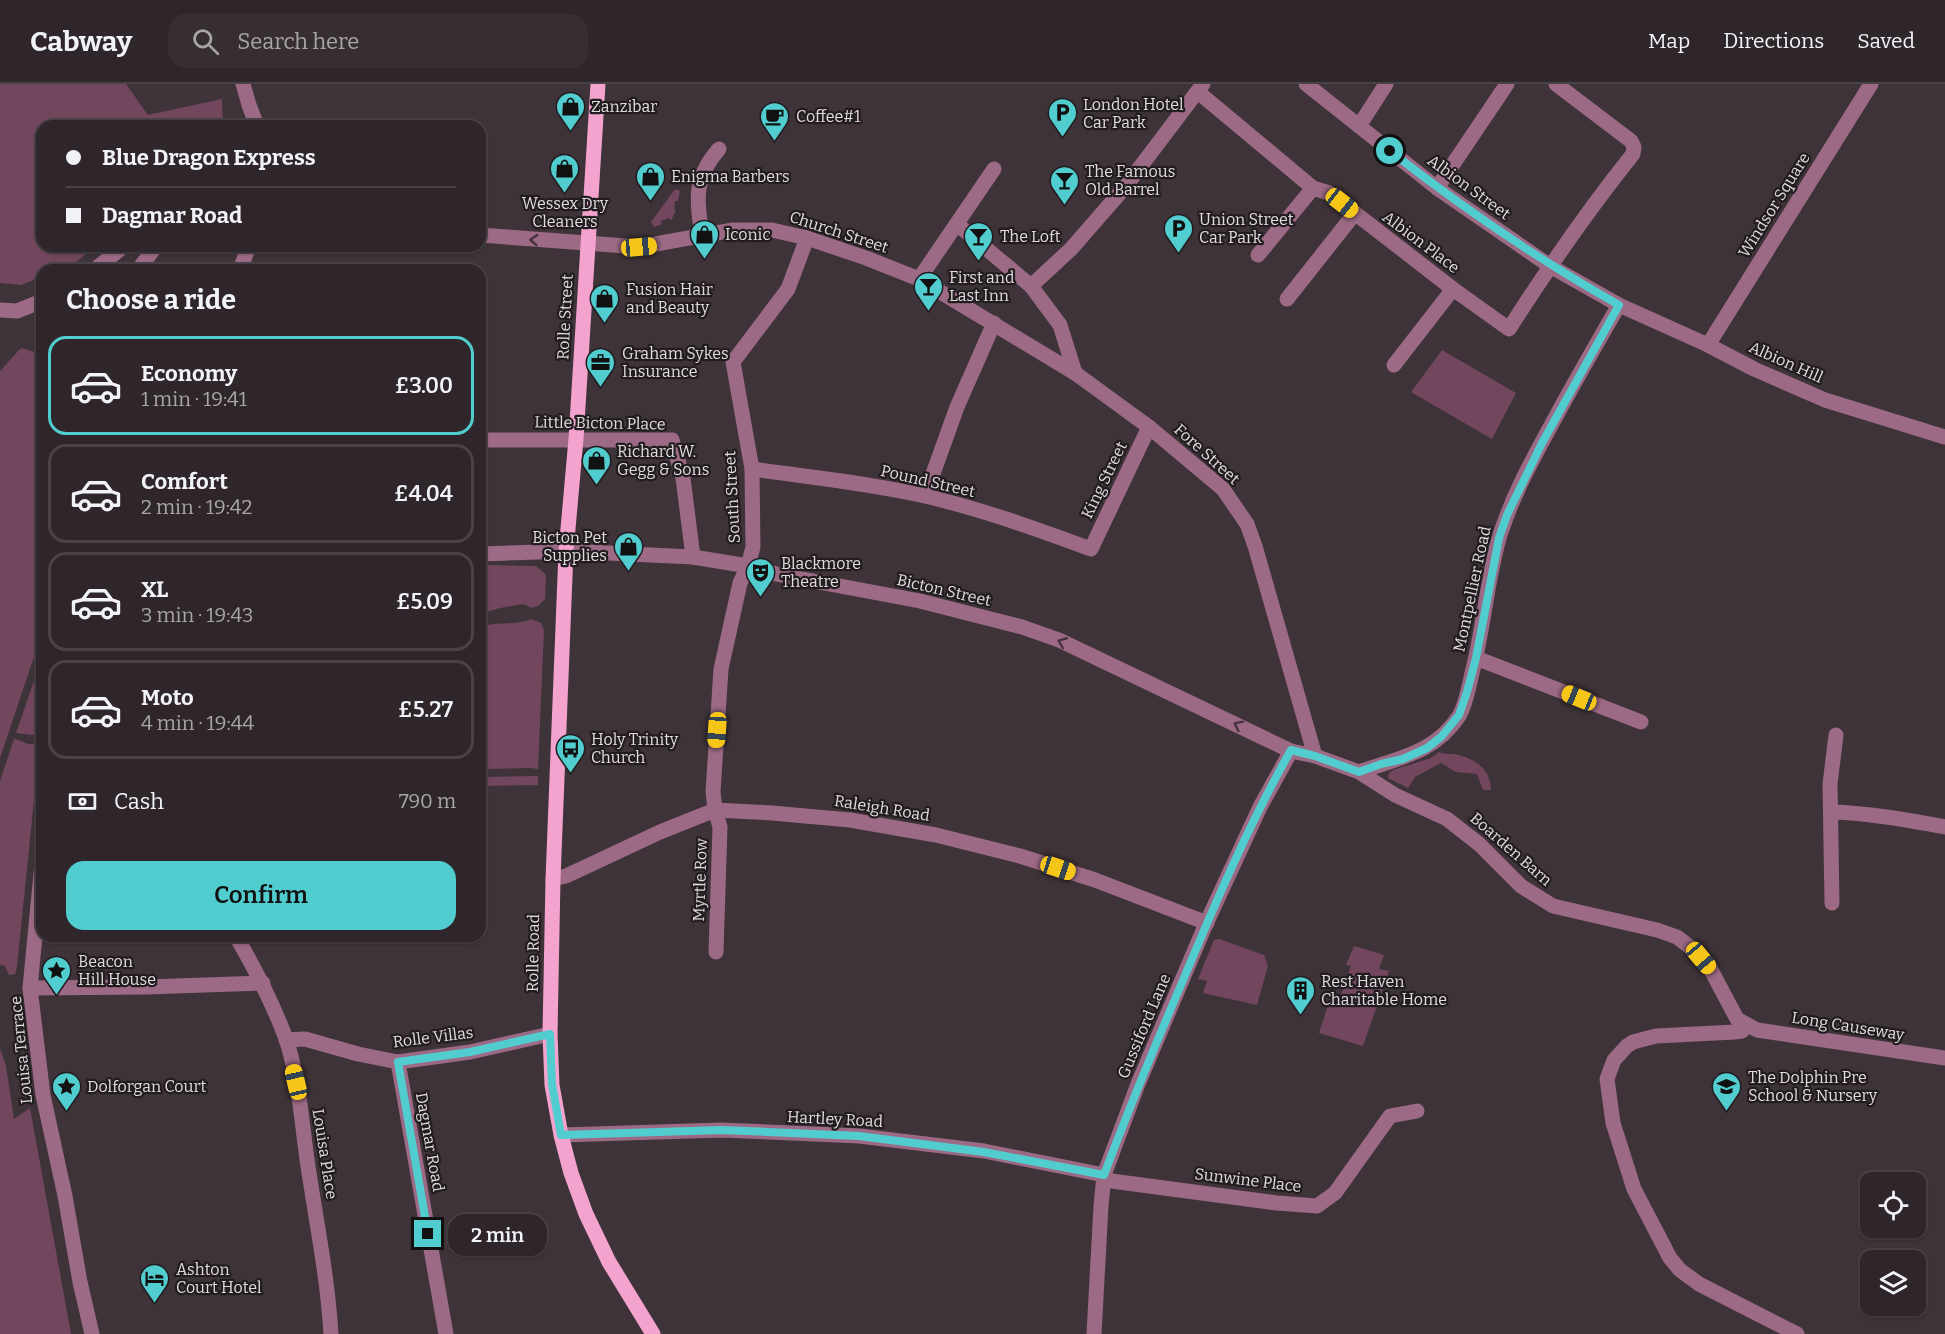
<!DOCTYPE html>
<meta charset="utf-8">
<style>
:root{--surface:#2e262a;--page:#362e32;--text:#f1f3f6;--muted:#a7a5a8;--line:#494347;--accent:#52cdcf}
body{margin:0;font-family:Bitter,serif;background:var(--page);color:var(--text);height:100vh;display:flex;flex-direction:column;font-size:22px;white-space:nowrap}
*{box-sizing:border-box;margin:0}
p{font-size:20px;color:var(--muted)}
.icon{flex:none;width:33px;height:33px;fill:none;stroke:currentColor;stroke-width:2;stroke-linecap:round;stroke-linejoin:round}
.map{position:relative;flex:1;overflow:hidden}
.details{position:absolute;left:36px;top:180px;width:450px;height:678px;display:flex;flex-direction:column;background:var(--surface);border-radius:18px;box-shadow:0 2px 4px #0004,0 0 0 2px var(--line)}
.details>*{flex:none}
.hud{position:absolute;left:36px;top:36px;width:450px;height:132px;border-radius:18px;box-shadow:0 2px 4px #0004,0 0 0 2px var(--line);display:grid;align-content:center;height:132px;padding:0 30px;background:var(--surface)}
.controls{position:absolute;left:1860px;top:1088px;display:grid;gap:12px}
.controls a{display:grid;place-items:center;width:66px;height:66px;border-radius:12px;background:var(--surface);box-shadow:0 2px 4px #0004,0 0 0 2px var(--line);font-size:30px}
.end{position:absolute;width:27px;height:27px;margin:-14px;border:8px solid #52cdcf;background:#111;box-shadow:0 0 0 3px #111}
.from{border-radius:50%}
.bubble{position:absolute;height:42px;border-radius:18px;background:var(--surface);box-shadow:0 2px 4px #0004,0 0 0 2px var(--line);font-size:20px;font-weight:600;line-height:42px;text-align:center}
.car{position:absolute;width:18px;height:36px;margin:-18px -9px;border-radius:8px;box-shadow:0 0 4px 2px #0007;background:linear-gradient(#f5c518 24%,#345 0 40%,#f5c518 0 76%,#345 0 86%,#f5c518 0)}
.hud b{display:flex;align-items:center;gap:21px;height:57px;font-size:22px}
.hud b+b{border-top:2px solid var(--line)}
.hud i{width:15px;height:15px;background:var(--text)}
ul{padding:0;list-style:none}
li{display:flex;align-items:center;gap:18px;height:99px;margin:0 12px 9px;padding:0 18px;border:3px solid var(--line);border-radius:18px}
li div{flex:1}
li b{display:block;font-size:22px}
li em{font-style:normal;font-weight:600}
li.on{border-color:var(--accent)}
li>.icon{width:54px;height:54px;stroke-width:1.5}
h2{padding:0 30px;font-size:27px;line-height:72px}
.pay{display:flex;align-items:center;gap:15px;height:66px;padding:0 30px;font-size:22px}
.pay p{margin-inline-start:auto}
.button{display:flex;gap:12px;margin-top:auto;padding:12px 30px}
.button a{flex:1;height:69px;border-radius:18px;background:var(--accent);color:#111;font-size:24px;font-weight:600;line-height:69px;text-align:center}
header{display:flex;align-items:center;gap:36px;box-sizing:border-box;height:84px;padding:0 30px;background:var(--surface);border-bottom:2px solid var(--line)}
header strong{font-size:28px}
nav{display:flex;gap:33px;margin-inline-start:auto;font-size:21px}
.search{width:420px;height:54px;background:var(--page);display:flex;align-items:center;gap:15px;box-sizing:border-box;padding:0 21px;border-radius:18px;color:var(--muted);font-size:22px}
.map>svg:first-child{display:block}
</style>
<header>
<strong>Cabway</strong>
<div class="search"><svg class="icon" aria-label="search" viewBox="0 0 24 24"><circle cx="10" cy="10" r="6"/><path d="M15 15l6 6"/></svg>Search here</div>
<nav><a>Map</a><a>Directions</a><a>Saved</a></nav>
</header>
<div class="map">
<svg width="1945" height="1250" viewBox="0 0 1945 1250">
<rect width="100%" height="100%" fill="#3e3338"/>
<g fill="#72475e">
<polygon points="0,0 126,0 148,31 222,15 223,42 42,42 42,162 96,162 66,186 42,186 42,193 21,201 0,199"/>
<polygon points="675,105 680,107 678,117 675,117 674,125 676,126 671,137 669,134 661,137 662,140 654,143 651,138"/>
<polygon points="21,264 42,270 42,467 35,570 0,674 0,287"/>
<polygon points="1442,266 1516,309 1492,355 1411,308"/>
<polygon points="480,481 536,482 546,491 545,515 538,522 532,524 523,520 500,524 480,530"/>
<path d="M531,535l10,4 3,7 -6,139 -7,-1 -51,1v-142c16,-6 36,-1 51,-8z"/>
<polygon points="42,566 42,652 16,649 41,577"/>
<path d="M14,655c8,1 12,6 19,5l3,-3 4,1 -23,224 -2,8 -6,1 -4,-9 -5,-1v-184z"/>
<path d="M1439,668c5,2 8,2 14,2 21,3 38,15 38,36h-8l-6,-16 -21,-2 -15,-9 -26,14 -7,11 -20,-10 1,-5 4,-3 38,-12z"/>
<polygon points="538,692 538,701 480,702 480,693"/>
<polygon points="1219,855 1264,871 1268,882 1257,921 1203,909 1207,897 1198,895 1214,856"/>
<polygon points="1354,862 1384,871 1379,885 1389,887 1363,962 1319,949 1331,912 1340,914 1351,882 1346,881"/>
<polygon points="0,965 6,982 14,1035 30,1024 71,1250 0,1250"/>
</g>
<g fill="none" stroke-linecap="round" stroke-linejoin="round">
<g stroke="#9c6a84" stroke-width="15">
<polyline points="243,0 249,21 257,42"/>
<polyline points="1306,0 1437,104 1550,182 1619,221 1708,261 1754,285 1825,316 1945,353"/>
<path d="M1198,8l115,96 16,5 124,96 56,40c39,-61 79,-119 124,-175l1,-7 -3,-6 -75,-57"/>
<polyline points="1359,42 1386,0"/>
<polyline points="1437,104 1507,0"/>
<polyline points="958,141 1031,202"/>
<path d="M702,150c-6,-34 -8,-57 17,-85"/>
<polyline points="480,151 639,163 733,146 772,146 807,154 866,174 919,195 1075,289 1149,343 1223,405 1247,440 1255,462 1315,672"/>
<polyline points="1258,171 1313,104"/>
<polyline points="94,186 124,162"/>
<polyline points="138,186 156,162"/>
<polyline points="240,186 249,162"/>
<polyline points="919,195 994,85"/>
<polyline points="1287,215 1355,129"/>
<polyline points="0,226 17,227 42,217"/>
<polyline points="1708,261 1871,0"/>
<polyline points="1394,281 1453,205"/>
<polyline points="1075,289 1060,241 1031,202 1071,165 1125,103 1203,0"/>
<polyline points="480,356 672,356 683,394 693,473"/>
<path d="M752,385c57,8 116,14 173,27 56,13 112,33 166,53l58,-122"/>
<polyline points="925,412 957,323 994,239"/>
<polyline points="480,470 566,467 693,473 748,482 776,490 920,517 1022,543 1059,556 1291,667 1315,672 1359,688 1395,711 1447,735 1479,760 1521,802 1553,822 1657,846 1677,853 1690,863 1711,886 1737,935 1757,946 1945,974"/>
<polyline points="1476,574 1641,638"/>
<path d="M1359,688c38,-14 75,-18 100,-56 7,-12 10,-30 13,-43 12,-45 15,-95 28,-138 13,-41 34,-78 54,-115 21,-39 43,-77 65,-115"/>
<path d="M1831,728c38,1 77,8 114,15"/>
<polyline points="42,779 30,904 43,1011 65,1112 80,1198 92,1250"/>
<polyline points="553,795 566,792 660,748 715,726 772,729 850,736 936,751 1020,772 1095,796 1207,839"/>
<polyline points="1832,819 1830,700 1836,651"/>
<path d="M236,852c19,33 37,67 50,103 15,45 16,94 24,140 8,52 18,103 21,155"/>
<polyline points="716,868 720,743 715,726 713,708 721,585 740,499 748,482 753,463 752,385 733,278 788,205 807,154"/>
<polyline points="30,904 146,903 263,899"/>
<polyline points="1746,941 1742,947 1735,948 1656,952 1633,958 1627,962 1614,976 1607,995 1613,1039 1634,1105 1670,1174 1680,1186 1699,1200 1797,1250"/>
<polyline points="286,956 305,955 358,970 398,978 470,968 550,950"/>
<polyline points="398,978 446,1250"/>
<polyline points="561,1051 722,1046 859,1052 984,1067 1104,1091"/>
<polyline points="1104,1096 1277,1119 1317,1122 1335,1109 1390,1032 1417,1027"/>
<polyline points="1094,1250 1101,1122 1104,1091 1138,1000 1205,842 1260,723 1291,667"/>
</g>
<polyline stroke="#f4a3ce" stroke-width="15" points="598,0 576,355 566,467 553,795 550,950 552,1001 561,1051 571,1089 586,1130 609,1178 653,1250"/>
</g>
<defs><path id="oneway-chevron" d="M-2-3.5L2.5 0L-2 3.5" fill="none" stroke-width="1.6" stroke-linecap="round" stroke-linejoin="round" transform="scale(1.5)"/></defs>
<g stroke="#46333d">
<use href="#oneway-chevron" transform="translate(534 156) rotate(-176)"/>
<use href="#oneway-chevron" transform="translate(1062 558) rotate(-158)"/>
<use href="#oneway-chevron" transform="translate(1238 641) rotate(-154)"/>
</g>
<g fill="none" stroke-linecap="round" stroke-linejoin="round">
<path stroke="#52cdcf" stroke-width="8" d="M428,1150l-30,-172 72,-10 80,-18 2,50 9,51 161,-5 137,6 125,16 120,23c24,-64 50,-127 77,-190 33,-79 67,-159 110,-235l24,6 44,16 22,-8 22,-5 24,-11 14,-11 18,-22 8,-23 9,-34 23,-120 8,-23 35,-72 77,-138c-80,-45 -156,-97 -229,-154"/>
</g>
<defs>
<symbol id="shop-pin" viewBox="-11 -11 22 30"><path d="M0 17L-7.5 6A9.5 9.5 0 1 1 7.5 6Z" fill="#52cdcf" stroke="#211c1f"/><path d="M-5-2.5h2.3a2.7 3.5 0 0 1 5.4 0H5L5.5 6h-11ZM-1.5-2.5h3a1.5 2.3 0 0 0-3 0Z" fill="#111"/></symbol>
<symbol id="parking-pin" viewBox="-11 -11 22 30"><path d="M0 17L-7.5 6A9.5 9.5 0 1 1 7.5 6Z" fill="#52cdcf" stroke="#211c1f"/><path d="M-3.5-5.5H1a3.5 3.5 0 0 1 0 7H-1V5.5H-3.5ZM-1-3.4V-.6H.8a1.4 1.4 0 0 0 0-2.8Z" fill="#111"/></symbol>
<symbol id="cafe-pin" viewBox="-11 -11 22 30"><path d="M0 17L-7.5 6A9.5 9.5 0 1 1 7.5 6Z" fill="#52cdcf" stroke="#211c1f"/><path d="M-5.5-4.5H6V0H3Q3 3.5 0 3.5H-2.5Q-5.5 3.5-5.5 0ZM3-3.2v2h1.7v-2ZM-6 4.5H4V6H-6Z" fill="#111"/></symbol>
<symbol id="bar-pin" viewBox="-11 -11 22 30"><path d="M0 17L-7.5 6A9.5 9.5 0 1 1 7.5 6Z" fill="#52cdcf" stroke="#211c1f"/><path d="M-6-5H6L.8 .8V4.5H3.5V6h-7V4.5H-.8V.8Z" fill="#111"/></symbol>
<symbol id="office-pin" viewBox="-11 -11 22 30"><path d="M0 17L-7.5 6A9.5 9.5 0 1 1 7.5 6Z" fill="#52cdcf" stroke="#211c1f"/><path d="M-6-3h4V-5.5h4V-3h4V5H-6ZM-1-4.5V-3h2v-1.5ZM-6 0V1H6V0Z" fill="#111"/></symbol>
<symbol id="theatre-pin" viewBox="-11 -11 22 30"><path d="M0 17L-7.5 6A9.5 9.5 0 1 1 7.5 6Z" fill="#52cdcf" stroke="#211c1f"/><path d="M-5-5.5Q0-4 5-5.5V0Q5 5 0 6Q-5 5-5 0ZM-3.3-2.5H-1v1.5H-3.3ZM1-2.5H3.3v1.5H1ZM-2.8 1Q0 5.5 2.8 1Z" fill="#111"/></symbol>
<symbol id="bus-pin" viewBox="-11 -11 22 30"><path d="M0 17L-7.5 6A9.5 9.5 0 1 1 7.5 6Z" fill="#52cdcf" stroke="#211c1f"/><path d="M-5-6H5V4H4V6H2V4H-2V6H-4V4H-5ZM-3.5-4V0h7V-4ZM-3.5 1.2v1.5H-2V1.2ZM2 1.2v1.5H3.5V1.2Z" fill="#111"/></symbol>
<symbol id="sight-pin" viewBox="-11 -11 22 30"><path d="M0 17L-7.5 6A9.5 9.5 0 1 1 7.5 6Z" fill="#52cdcf" stroke="#211c1f"/><path d="M0-6L1.8-2.2L6-1.7L2.9 1.2L3.7 5.4L0 3.3L-3.7 5.4L-2.9 1.2L-6-1.7L-1.8-2.2Z" fill="#111"/></symbol>
<symbol id="building-pin" viewBox="-11 -11 22 30"><path d="M0 17L-7.5 6A9.5 9.5 0 1 1 7.5 6Z" fill="#52cdcf" stroke="#211c1f"/><path d="M-4-6H4V6H1V3H-1V6H-4ZM-2.5-4.3h1.7v1.8h-1.7ZM.8-4.3h1.7v1.8H.8ZM-2.5-1h1.7V.8h-1.7ZM.8-1h1.7V.8H.8Z" fill="#111"/></symbol>
<symbol id="school-pin" viewBox="-11 -11 22 30"><path d="M0 17L-7.5 6A9.5 9.5 0 1 1 7.5 6Z" fill="#52cdcf" stroke="#211c1f"/><path d="M0-5L7-2L0 1L-7-2ZM-4 1L0 2.5L4 1V4Q0 6-4 4Z" fill="#111"/></symbol>
<symbol id="hotel-pin" viewBox="-11 -11 22 30"><path d="M0 17L-7.5 6A9.5 9.5 0 1 1 7.5 6Z" fill="#52cdcf" stroke="#211c1f"/><path d="M-6-4.5h1.5V1H6V5H4.5V3h-9V5H-6ZM-4 0a1.8 1.8 0 1 1 3.6 0ZM.5 0V-2.5h3Q6-2.5 6 0Z" fill="#111"/></symbol>
</defs>
<g fill-rule="evenodd">
<use href="#shop-pin" x="554" y="6" width="33" height="45"/>
<use href="#parking-pin" x="1046" y="12" width="33" height="45"/>
<use href="#cafe-pin" x="758" y="16" width="33" height="45"/>
<use href="#shop-pin" x="548" y="68" width="33" height="45"/>
<use href="#shop-pin" x="634" y="76" width="33" height="45"/>
<use href="#bar-pin" x="1048" y="80" width="33" height="45"/>
<use href="#parking-pin" x="1162" y="128" width="33" height="45"/>
<use href="#shop-pin" x="688" y="134" width="33" height="45"/>
<use href="#bar-pin" x="962" y="136" width="33" height="45"/>
<use href="#bar-pin" x="912" y="186" width="33" height="45"/>
<use href="#shop-pin" x="588" y="198" width="33" height="45"/>
<use href="#office-pin" x="584" y="262" width="33" height="45"/>
<use href="#shop-pin" x="580" y="360" width="33" height="45"/>
<use href="#shop-pin" x="612" y="446" width="33" height="45"/>
<use href="#theatre-pin" x="744" y="472" width="33" height="45"/>
<use href="#bus-pin" x="554" y="648" width="33" height="45"/>
<use href="#sight-pin" x="40" y="870" width="33" height="45"/>
<use href="#building-pin" x="1284" y="890" width="33" height="45"/>
<use href="#sight-pin" x="50" y="986" width="33" height="45"/>
<use href="#school-pin" x="1710" y="986" width="33" height="45"/>
<use href="#hotel-pin" x="138" y="1178" width="33" height="45"/>
</g>
<g text-anchor="middle" dominant-baseline="central" stroke-width="4.5" stroke-linejoin="round" paint-order="stroke">
<g font-size="16" fill="#e2dade" stroke="#211c1f" text-anchor="start">
<text x="1083" y="20">London Hotel<tspan x="1083" dy="18">Car Park</tspan></text>
<text x="591" y="22">Zanzibar</text>
<text x="796" y="32">Coffee#1</text>
<text x="1085" y="87">The Famous<tspan x="1085" dy="18">Old Barrel</tspan></text>
<text x="671" y="92">Enigma Barbers</text>
<text x="565" y="119" text-anchor="middle">Wessex Dry<tspan x="565" dy="18">Cleaners</tspan></text>
<text x="1199" y="135">Union Street<tspan x="1199" dy="18">Car Park</tspan></text>
<text x="725" y="150">Iconic</text>
<text x="1000" y="152">The Loft</text>
<text x="949" y="193">First and<tspan x="949" dy="18">Last Inn</tspan></text>
<text x="626" y="205">Fusion Hair<tspan x="626" dy="18">and Beauty</tspan></text>
<text x="622" y="269">Graham Sykes<tspan x="622" dy="18">Insurance</tspan></text>
<text x="617" y="367">Richard W.<tspan x="617" dy="18">Gegg &amp; Sons</tspan></text>
<text x="607" y="453" text-anchor="end">Bicton Pet<tspan x="607" dy="18">Supplies</tspan></text>
<text x="781" y="479">Blackmore<tspan x="781" dy="18">Theatre</tspan></text>
<text x="591" y="655">Holy Trinity<tspan x="591" dy="18">Church</tspan></text>
<text x="78" y="877">Beacon<tspan x="78" dy="18">Hill House</tspan></text>
<text x="1321" y="897">Rest Haven<tspan x="1321" dy="18">Charitable Home</tspan></text>
<text x="1748" y="993">The Dolphin Pre<tspan x="1748" dy="18">School &amp; Nursery</tspan></text>
<text x="87" y="1002">Dolforgan Court</text>
<text x="176" y="1185">Ashton<tspan x="176" dy="18">Court Hotel</tspan></text>
</g>
<g font-size="16" fill="#e2dade" stroke="#211c1f">
<text transform="translate(1469 103) rotate(36)">Albion Street</text>
<text transform="translate(1774 121) rotate(-58)">Windsor Square</text>
<text transform="translate(839 148) rotate(18)">Church Street</text>
<text transform="translate(1421 158) rotate(37)">Albion Place</text>
<text transform="translate(565 233) rotate(-87)">Rolle Street</text>
<text transform="translate(1786 278) rotate(24)">Albion Hill</text>
<text transform="translate(600 339) rotate(1)">Little Bicton Place</text>
<text transform="translate(1207 370) rotate(42)">Fore Street</text>
<text transform="translate(1104 396) rotate(-64)">King Street</text>
<text transform="translate(928 397) rotate(13)">Pound Street</text>
<text transform="translate(732 413) rotate(-93)">South Street</text>
<text transform="translate(1472 505) rotate(-78)">Montpellier Road</text>
<text transform="translate(944 506) rotate(13)">Bicton Street</text>
<text transform="translate(882 724) rotate(9)">Raleigh Road</text>
<text transform="translate(1511 765) rotate(41)">Boarden Barn</text>
<text transform="translate(700 796) rotate(-88)">Myrtle Row</text>
<text transform="translate(533 869) rotate(-89)">Rolle Road</text>
<text transform="translate(1144 942) rotate(-67)">Gussiford Lane</text>
<text transform="translate(1848 942) rotate(9)">Long Causeway</text>
<text transform="translate(433 953) rotate(-7)">Rolle Villas</text>
<text transform="translate(21 966) rotate(-96)">Louisa Terrace</text>
<text transform="translate(835 1035) rotate(3)">Hartley Road</text>
<text transform="translate(430 1058) rotate(80)">Dagmar Road</text>
<text transform="translate(325 1070) rotate(81)">Louisa Place</text>
<text transform="translate(1248 1096) rotate(7)">Sunwine Place</text>
</g>
</g>
</svg>
<div class="controls">
<a><svg class="icon" aria-label="locate" viewBox="0 0 24 24"><circle cx="12" cy="12" r="6"/><path d="M12 2v4M12 18v4M2 12h4M18 12h4"/></svg></a>
<a><svg class="icon" aria-label="layers" viewBox="0 0 24 24"><path d="M12 4l9 5-9 5-9-5zM3 14l9 5 9-5"/></svg></a>
</div>
<i class="end from" style="left:1390px;top:67px"></i>
<i class="end" style="left:428px;top:1150px"></i>
<div class="bubble" style="left:448px;top:1130px;width:99px">2 min</div>
<i class="car" style="left:1342px;top:119px;rotate:128deg"></i>
<i class="car" style="left:639px;top:163px;rotate:85deg"></i>
<i class="car" style="left:1579px;top:614px;rotate:292deg"></i>
<i class="car" style="left:717px;top:646px;rotate:184deg"></i>
<i class="car" style="left:1058px;top:784px;rotate:108deg"></i>
<i class="car" style="left:1701px;top:874px;rotate:140deg"></i>
<i class="car" style="left:296px;top:998px;rotate:347deg"></i>
<div class="hud">
<b><i class="from"></i>Blue Dragon Express</b>
<b><i></i>Dagmar Road</b>
</div>
<section class="details">
<h2>Choose a ride</h2>
<ul>
<li class="on"><svg class="icon" aria-label="car" viewBox="0 0 24 24"><path d="M5 17H2v-5l4-1 3-4h7l3 4 3 1v5h-3M9 17h6M6 11h13"/><circle cx="7" cy="17" r="2"/><circle cx="17" cy="17" r="2"/></svg><div><b>Economy</b><p>1 min · 19:41</p></div><em>£3.00</em></li>
<li><svg class="icon" aria-label="car" viewBox="0 0 24 24"><path d="M5 17H2v-5l4-1 3-4h7l3 4 3 1v5h-3M9 17h6M6 11h13"/><circle cx="7" cy="17" r="2"/><circle cx="17" cy="17" r="2"/></svg><div><b>Comfort</b><p>2 min · 19:42</p></div><em>£4.04</em></li>
<li><svg class="icon" aria-label="car" viewBox="0 0 24 24"><path d="M5 17H2v-5l4-1 3-4h7l3 4 3 1v5h-3M9 17h6M6 11h13"/><circle cx="7" cy="17" r="2"/><circle cx="17" cy="17" r="2"/></svg><div><b>XL</b><p>3 min · 19:43</p></div><em>£5.09</em></li>
<li><svg class="icon" aria-label="car" viewBox="0 0 24 24"><path d="M5 17H2v-5l4-1 3-4h7l3 4 3 1v5h-3M9 17h6M6 11h13"/><circle cx="7" cy="17" r="2"/><circle cx="17" cy="17" r="2"/></svg><div><b>Moto</b><p>4 min · 19:44</p></div><em>£5.27</em></li>
</ul>
<div class="pay"><svg class="icon" aria-label="cash" viewBox="0 0 24 24"><path d="M3 7h18v10H3z"/><circle cx="12" cy="12" r="2"/></svg>Cash<p>790 m</p></div>
<div class="button"><a>Confirm</a></div>
</section>
</div>
